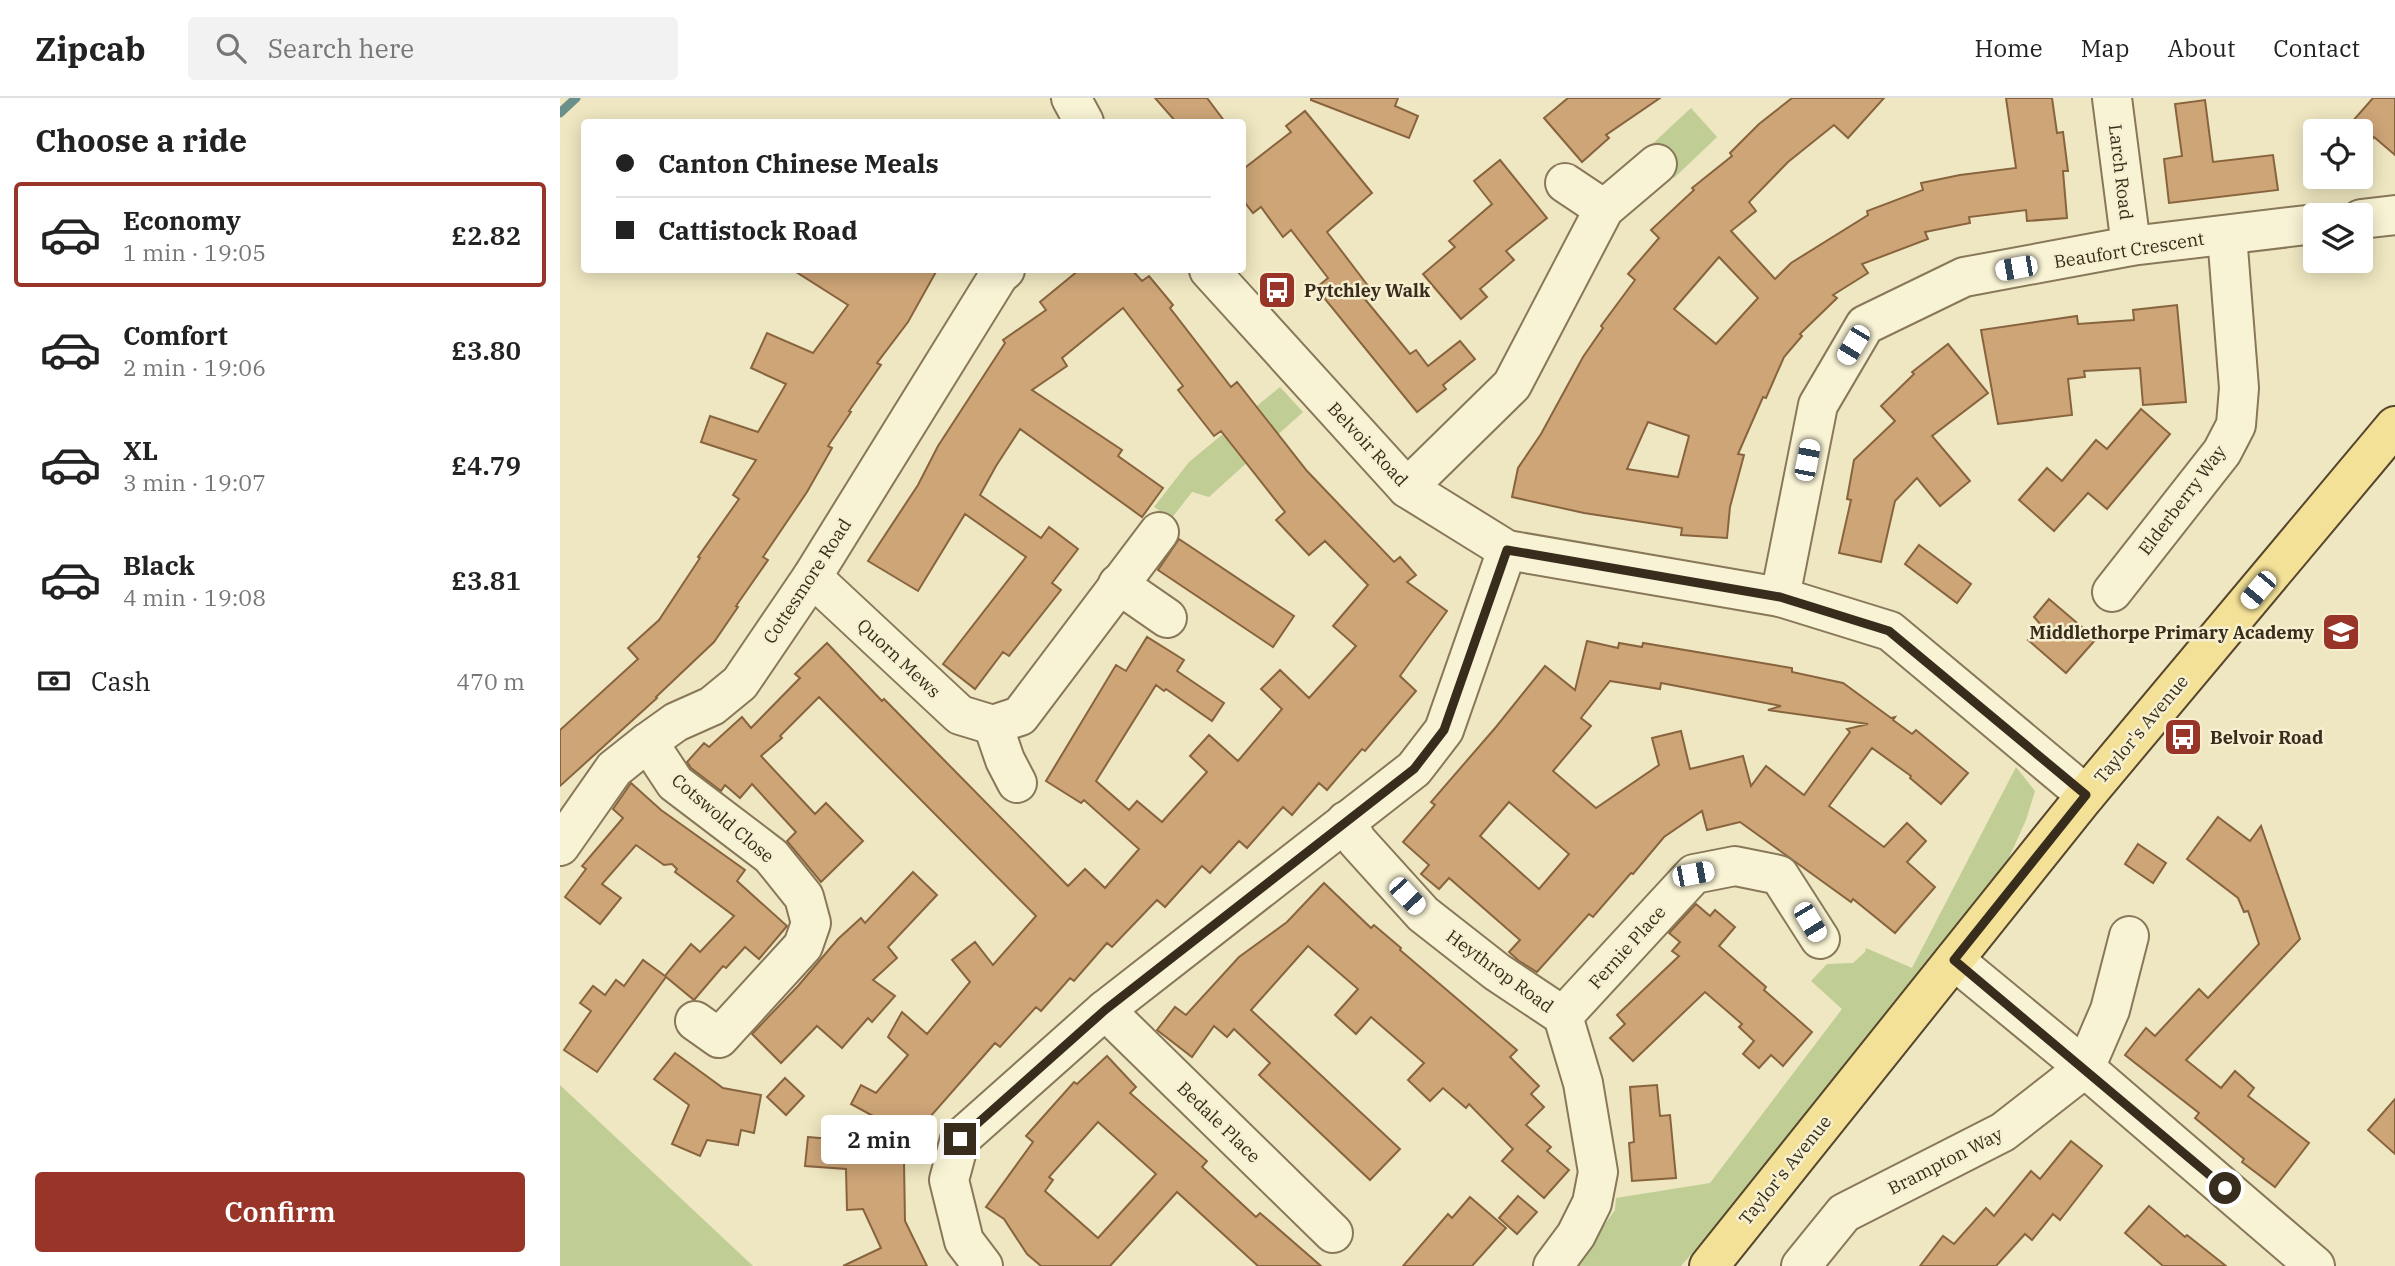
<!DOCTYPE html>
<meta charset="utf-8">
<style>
:root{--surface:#fff;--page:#f2f2f2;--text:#222;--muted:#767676;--line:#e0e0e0;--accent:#983428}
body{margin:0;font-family:"IBM Plex Serif",serif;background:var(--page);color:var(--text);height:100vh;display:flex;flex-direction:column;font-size:26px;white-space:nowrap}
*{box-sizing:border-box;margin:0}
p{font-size:23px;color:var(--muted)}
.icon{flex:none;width:38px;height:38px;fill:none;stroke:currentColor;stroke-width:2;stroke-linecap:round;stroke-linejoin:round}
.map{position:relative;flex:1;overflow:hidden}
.details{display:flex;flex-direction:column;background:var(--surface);width:560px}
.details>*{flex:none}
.top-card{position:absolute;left:21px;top:21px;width:665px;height:154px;border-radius:7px;box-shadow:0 4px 18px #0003;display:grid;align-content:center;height:154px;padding:0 35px;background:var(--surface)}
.tools{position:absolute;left:1743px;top:21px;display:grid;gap:14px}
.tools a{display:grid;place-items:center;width:70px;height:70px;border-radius:7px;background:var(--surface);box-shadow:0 4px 18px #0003;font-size:35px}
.end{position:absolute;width:32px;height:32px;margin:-16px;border:9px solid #382d1d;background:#fff;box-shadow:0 0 0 4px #fff}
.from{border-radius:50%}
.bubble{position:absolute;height:49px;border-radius:7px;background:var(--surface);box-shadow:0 4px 18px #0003;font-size:23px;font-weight:600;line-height:49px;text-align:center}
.car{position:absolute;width:21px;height:42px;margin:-21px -10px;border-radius:9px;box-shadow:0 0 5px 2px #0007;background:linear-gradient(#fff 24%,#345 0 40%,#fff 0 76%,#345 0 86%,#fff 0)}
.top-card b{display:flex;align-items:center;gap:24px;height:66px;font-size:26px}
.top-card b+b{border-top:2px solid var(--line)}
.top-card i{width:18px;height:18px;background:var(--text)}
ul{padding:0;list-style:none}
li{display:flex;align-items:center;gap:21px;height:105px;margin:0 14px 10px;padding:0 21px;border:4px solid transparent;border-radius:7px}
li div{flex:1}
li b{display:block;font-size:26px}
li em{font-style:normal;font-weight:600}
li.on{border-color:var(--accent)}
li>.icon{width:63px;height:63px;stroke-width:1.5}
h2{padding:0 35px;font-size:32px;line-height:84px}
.pay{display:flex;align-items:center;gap:18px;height:77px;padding:0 35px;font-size:26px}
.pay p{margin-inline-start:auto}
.primary-button{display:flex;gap:14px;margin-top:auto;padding:14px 35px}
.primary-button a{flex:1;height:80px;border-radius:7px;background:var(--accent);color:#fff;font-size:28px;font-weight:600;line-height:80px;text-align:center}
header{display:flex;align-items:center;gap:42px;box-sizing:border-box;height:98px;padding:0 35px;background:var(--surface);border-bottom:2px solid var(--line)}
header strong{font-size:33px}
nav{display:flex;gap:38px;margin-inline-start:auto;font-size:24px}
.search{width:490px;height:63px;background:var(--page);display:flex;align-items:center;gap:18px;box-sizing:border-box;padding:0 24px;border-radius:7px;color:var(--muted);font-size:26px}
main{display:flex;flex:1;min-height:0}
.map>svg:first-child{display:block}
</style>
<header>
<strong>Zipcab</strong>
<div class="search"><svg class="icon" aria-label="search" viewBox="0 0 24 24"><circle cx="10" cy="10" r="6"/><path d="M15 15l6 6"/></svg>Search here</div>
<nav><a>Home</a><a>Map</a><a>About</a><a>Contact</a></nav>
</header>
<main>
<section class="details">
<h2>Choose a ride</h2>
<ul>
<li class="on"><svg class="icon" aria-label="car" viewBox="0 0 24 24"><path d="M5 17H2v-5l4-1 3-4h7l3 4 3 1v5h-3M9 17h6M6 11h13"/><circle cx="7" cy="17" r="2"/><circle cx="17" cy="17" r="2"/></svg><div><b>Economy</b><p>1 min · 19:05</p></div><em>£2.82</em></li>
<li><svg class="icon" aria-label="car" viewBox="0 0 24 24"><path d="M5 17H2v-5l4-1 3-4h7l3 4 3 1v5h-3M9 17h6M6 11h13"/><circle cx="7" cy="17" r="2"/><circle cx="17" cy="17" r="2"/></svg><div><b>Comfort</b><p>2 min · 19:06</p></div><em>£3.80</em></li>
<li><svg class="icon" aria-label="car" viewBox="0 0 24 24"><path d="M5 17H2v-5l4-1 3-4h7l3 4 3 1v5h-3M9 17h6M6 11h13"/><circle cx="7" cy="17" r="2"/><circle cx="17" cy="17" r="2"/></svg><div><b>XL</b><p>3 min · 19:07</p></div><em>£4.79</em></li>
<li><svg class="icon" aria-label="car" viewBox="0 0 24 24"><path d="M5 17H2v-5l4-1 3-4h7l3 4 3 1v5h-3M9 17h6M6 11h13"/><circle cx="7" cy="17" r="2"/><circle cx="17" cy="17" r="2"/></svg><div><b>Black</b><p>4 min · 19:08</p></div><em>£3.81</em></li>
</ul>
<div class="pay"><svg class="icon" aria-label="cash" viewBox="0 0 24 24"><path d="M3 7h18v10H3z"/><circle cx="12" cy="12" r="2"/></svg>Cash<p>470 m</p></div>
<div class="primary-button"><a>Confirm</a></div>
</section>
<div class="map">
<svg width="1835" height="1168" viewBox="0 0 1835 1168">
<rect width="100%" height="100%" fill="#efe7c1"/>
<g fill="#c0cd95">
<polygon points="1131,10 1157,39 1114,80 1087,51"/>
<polygon points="720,289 743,314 649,399 632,394 611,421 594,409 629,364"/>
<polygon points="1456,669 1475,693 1466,722 1436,788 1352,903 1121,1168 1015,1168 1055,1112 1056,1100 1150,1085 1282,911 1251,883 1267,866 1293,865 1305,854 1306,850 1352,870"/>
<polygon points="0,987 193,1168 0,1168"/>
</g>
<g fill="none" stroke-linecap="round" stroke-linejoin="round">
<polyline stroke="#6b8f8a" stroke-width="9" points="0,15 16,0"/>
</g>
<g fill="#cda577" stroke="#88643e" stroke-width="2" fill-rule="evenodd">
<polygon points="595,0 647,0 665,24 616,24"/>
<polygon points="751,0 838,0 835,8 858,18 849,40 751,2"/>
<polygon points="1008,0 1100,0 1046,37 1049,40 1022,64 984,20"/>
<path d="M1232,0h92l-36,40 -14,-13 -46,37 -39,40 7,9 -25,20 44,48 16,-16 77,-48 -1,-4 56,-21 -2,-7 39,-8 56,-7 -10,-70h46l5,35 6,-1 5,39h-5l4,47 -40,3 -1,-11 -57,7 1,6 -45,9 3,7 -66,25 6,9 -35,22 4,3 -37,36 2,2 -18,21 -18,41 -3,-1 -25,57 6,1 -14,52 -3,31 -46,-3 1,-7 -98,-15 -72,-16 6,-29 23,-34 42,-77 20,-29 -2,-2 34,-46 -7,-6 31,-36 -8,-8 43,-40 -2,-2 40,-32 -2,-3 29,-29zM1159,159l39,41 -42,46 -42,-35zM1088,324l41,14 -11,41 -51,-8z"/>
<polygon points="1813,0 1835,0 1835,57 1814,39 1801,57 1801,33 1784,33"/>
<polygon points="1645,2 1653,64 1713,57 1718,92 1609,105 1604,61 1622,58 1615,6"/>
<polygon points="745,13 812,95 767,134 812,193 804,200 850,256 856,252 868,268 900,243 915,261 883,287 886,291 857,314 756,190 768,180 731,132 723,139 701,109 693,115 682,101 682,72 731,34 726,28"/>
<polygon points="940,62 987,120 946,153 954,162 920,191 927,199 901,221 863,176 895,149 889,143 932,106 914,83"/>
<polygon points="233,172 377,172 348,224 317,265 321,267 289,313 291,314 268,348 272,350 247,394 203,459 208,462 176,508 178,509 154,544 96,599 97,600 0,688 0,632 78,561 68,550 99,522 140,460 138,459 179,401 173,397 196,362 141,344 150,318 198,334 226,286 191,270 207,235 253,255 288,207"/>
<polygon points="519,172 572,172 582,183 589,178 613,207 610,210 671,289 677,284 747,373 834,464 840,459 856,477 847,484 887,513 840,578 856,593 805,653 802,651 767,692 759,685 732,717 723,709 687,750 679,743 650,775 642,768 605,809 597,802 552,849 547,845 514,883 510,880 481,913 476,909 440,949 435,945 369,1020 357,1042 291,1006 301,987 316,995 348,957 328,939 342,914 367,936 410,884 392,862 415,844 433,867 476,818 259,599 220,638 222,640 201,658 255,716 266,705 303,743 261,784 227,743 236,734 192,686 180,700 165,687 161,693 131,670 127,664 144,645 149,649 182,619 191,630 240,580 235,576 267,545 322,603 324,601 508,788 525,771 545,790 579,751 524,702 521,705 486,683 556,567 566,573 587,539 624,562 617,573 664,605 652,623 606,591 604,593 596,587 536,683 569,712 577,703 602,724 647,674 630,658 649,637 678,663 722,611 701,591 720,572 749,600 796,548 773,528 808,487 765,443 749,457 716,422 725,414 661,333 654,338 618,292 623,288 563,210 502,260 507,268 472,292 562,352 558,358 603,390 582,419 460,331 436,368 420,397 481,440 489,429 518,451 492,485 501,492 449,558 443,554 415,591 383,566 466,459 405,416 358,493 308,463 358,387 378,348 445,245 443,242 486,212 480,204"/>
<polygon points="1617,207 1626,304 1583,307 1580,270 1524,273 1525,279 1508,281 1512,317 1438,326 1421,232 1517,218 1518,226 1574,222 1573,212"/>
<polygon points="1388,246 1428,295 1372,338 1410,383 1380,408 1357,380 1335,403 1321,464 1279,455 1291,402 1287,401 1294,362 1335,323 1321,308 1354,276 1352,274"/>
<polygon points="1581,311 1610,336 1547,411 1528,395 1494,433 1459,402 1487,370 1502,383 1536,342 1547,351"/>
<polygon points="619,441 734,518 713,549 598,472"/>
<polygon points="1359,447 1411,486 1397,505 1345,466"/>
<polygon points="1489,501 1536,541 1506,575 1468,542 1482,528 1474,519"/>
<path d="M1027,543l31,7 1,-5 23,4 1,-4 149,25v4l51,11 48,35 4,-1 -2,3 19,14 4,-4 52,43 -27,31 -31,-26 1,-2 -39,-28 -43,58 55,41 23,-24 19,18 -19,21 28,25 -40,46 -42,-34 -2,3 -111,-80 -33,8 -5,-19 -38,26 -31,37 -2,-1 -38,44 -4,-3 -52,58 -18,-11 -10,-9 11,-12 -71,-62 -10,11 -18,-15 8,-9 -26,-23 32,-37 -4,-3 65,-75 49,-61 30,24zM1050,583l50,8 1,-6 120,23 -13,4 100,14 -21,5 3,3 -46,63 -38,-29 -15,20 -8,-30 -53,13 -9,-38 -29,7 7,27 -63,43 -43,-37 38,-45 -10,-8zM949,704l60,52 -30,35 -59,-53z"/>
<polygon points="71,685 101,712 185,772 177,783 227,828 199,861 185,849 166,870 163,868 134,902 106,879 37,974 4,952 31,913 20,905 33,888 45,897 56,882 64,888 83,862 105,878 131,846 140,854 174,818 115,774 117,771 112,766 104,767 76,747 42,786 61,800 40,826 5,799 26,771 22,768 63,720 53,711"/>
<polygon points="1658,719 1690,743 1701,728 1740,841 1626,962 1661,990 1675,973 1694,990 1688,998 1749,1045 1715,1089 1682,1064 1684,1061 1635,1020 1639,1015 1565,957 1586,930 1595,938 1639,891 1648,900 1699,846 1688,813 1684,814 1678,800 1627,761"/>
<polygon points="1578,746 1606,765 1593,785 1565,766"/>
<polygon points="353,774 377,797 328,849 337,860 313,882 335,898 312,924 308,920 282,950 257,928 221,965 192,936 238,888 278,841 301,820 305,825"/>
<polygon points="764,785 811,830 814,827 841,850 840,852 957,952 950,959 979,988 971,996 984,1009 966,1027 991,1049 987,1053 1009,1072 984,1100 942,1063 953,1051 909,1006 906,1010 883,990 870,1003 848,982 864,965 811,919 796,936 775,917 798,891 748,848 691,912 840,1051 810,1082 699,977 710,965 674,931 667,939 654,928 632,959 597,932 615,909 626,917 679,859 727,824"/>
<polygon points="1136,806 1150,818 1155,812 1175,829 1159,848 1206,889 1204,892 1252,934 1223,968 1211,957 1199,970 1183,956 1194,943 1179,929 1182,926 1145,894 1073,963 1050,940 1065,926 1057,917 1119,858 1112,853 1120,844 1109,835"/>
<polygon points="115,955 163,990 201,997 194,1035 181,1032 178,1047 147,1042 140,1058 112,1046 129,1007 94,981"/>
<path d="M547,958l29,31 -6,6 77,68 -5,6 54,50 4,-4 61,53h-63l-81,-74 -67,74h-69l-14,-12 -23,-35 -18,-12 47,-65 -7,-6 48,-54 3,2zM538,1024l58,52 -58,64 -53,-47 8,-11 -4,-3z"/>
<polygon points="225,980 244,998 226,1017 207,999"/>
<polygon points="1097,987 1100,1018 1110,1017 1116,1080 1072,1083 1069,1045 1074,1044 1070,989"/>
<polygon points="1835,1001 1835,1056 1808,1032"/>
<polygon points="248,1039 353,1048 344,1064 345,1123 367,1168 283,1168 321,1150 303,1111 287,1112 286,1071 245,1068"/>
<polygon points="1511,1043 1542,1068 1500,1122 1493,1116 1472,1142 1465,1136 1436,1168 1360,1168 1383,1138 1394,1146 1426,1110 1434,1118 1471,1073 1480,1081"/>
<polygon points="958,1098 977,1114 957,1136 939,1120"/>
<polygon points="910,1099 946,1130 912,1168 843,1168 888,1116 892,1120"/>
<polygon points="1589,1108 1625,1139 1627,1137 1666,1168 1603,1168 1565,1135"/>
</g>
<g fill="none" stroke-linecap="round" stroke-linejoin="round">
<defs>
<g id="minor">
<polyline points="511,0 524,24"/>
<polyline points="1552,0 1571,148"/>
<polyline points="1005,85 1044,111"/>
<polyline points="1801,121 1835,117"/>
<polyline points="649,172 847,390 947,452 1220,499 1330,533 1526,697"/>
<polyline points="847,390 952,287 1044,111 1097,66"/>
<polyline points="252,479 400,617 433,627 460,618 599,434"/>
<polyline points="558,486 607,520"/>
<polyline points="1552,494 1662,354 1676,327 1679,290 1667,137"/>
<polyline points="1220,499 1258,307 1305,227 1404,179 1571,148 1755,126"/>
<polyline points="433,627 445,662 457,685"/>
<polyline points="88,644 115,685 211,758 244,799 251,825 243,848 159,940 135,923"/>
<polyline points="786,723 797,743 863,816 937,874 1003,918 1023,985 1038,1074 1032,1105 1016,1137 993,1168"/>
<polyline points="0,748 54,671 88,644 116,624 152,608 180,585 252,479 439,177 445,172"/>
<polyline points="1394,862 1525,970 1755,1168"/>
<polyline points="545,912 773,1135"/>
<polyline points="1003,918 1134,776 1175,768 1219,777 1260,841"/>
<polyline points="423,1168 404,1143 389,1082 400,1041 545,912 854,671 884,632 947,452"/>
<polyline points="1241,1168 1284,1115 1443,1034 1525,970 1550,912 1569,838"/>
</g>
<polyline id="major" points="1149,1168 1526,697 1835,328"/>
</defs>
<use href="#minor" stroke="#887859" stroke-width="42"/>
<use href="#major" stroke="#56452d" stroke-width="42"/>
<use href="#minor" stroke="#f9f3d5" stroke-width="38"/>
<use href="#major" stroke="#f3e198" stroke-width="38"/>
</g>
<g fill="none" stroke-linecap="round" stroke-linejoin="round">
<polyline stroke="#382d1d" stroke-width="9" points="400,1041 545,912 854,671 884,632 947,452 1220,499 1329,533 1526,697 1394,862 1665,1090"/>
</g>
<defs>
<symbol id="bus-square" viewBox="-11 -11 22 22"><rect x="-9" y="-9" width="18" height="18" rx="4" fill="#983428" stroke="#f6f0d1"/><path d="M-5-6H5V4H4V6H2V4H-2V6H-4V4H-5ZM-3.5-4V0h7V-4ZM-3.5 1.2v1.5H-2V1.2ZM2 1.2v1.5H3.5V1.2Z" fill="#fff"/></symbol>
<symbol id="school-square" viewBox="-11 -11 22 22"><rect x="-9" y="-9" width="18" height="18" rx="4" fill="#983428" stroke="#f6f0d1"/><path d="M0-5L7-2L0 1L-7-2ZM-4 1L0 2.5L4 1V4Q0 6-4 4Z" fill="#fff"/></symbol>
</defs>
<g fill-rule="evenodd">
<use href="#bus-square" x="695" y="170" width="44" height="44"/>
<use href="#school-square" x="1759" y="512" width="44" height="44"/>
<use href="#bus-square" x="1601" y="617" width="44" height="44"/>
</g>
<g text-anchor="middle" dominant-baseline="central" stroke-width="5" stroke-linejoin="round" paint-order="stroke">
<g font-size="18" fill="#382d1d" stroke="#f6f0d1">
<text transform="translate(1561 74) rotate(83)">Larch Road</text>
<text transform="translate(1569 152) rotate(-9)">Beaufort Crescent</text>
<text transform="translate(808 346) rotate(47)">Belvoir Road</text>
<text transform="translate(1622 402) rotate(-53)">Elderberry Way</text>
<text transform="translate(247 483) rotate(-57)">Cottesmore Road</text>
<text transform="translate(339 560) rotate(43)">Quorn Mews</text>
<text transform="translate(1581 631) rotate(-50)">Taylor's Avenue</text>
<text transform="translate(163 720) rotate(40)">Cotswold Close</text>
<text transform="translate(1067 849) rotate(-48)">Fernie Place</text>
<text transform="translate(940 873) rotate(36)">Heythrop Road</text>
<text transform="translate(659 1024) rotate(44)">Bedale Place</text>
<text transform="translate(1385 1063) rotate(-27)">Brampton Way</text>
<text transform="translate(1225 1072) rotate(-51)">Taylor's Avenue</text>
</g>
<g font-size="18" font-weight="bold" fill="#382d1d" stroke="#f6f0d1" text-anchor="start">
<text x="744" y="192">Pytchley Walk</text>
<text x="1754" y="534" text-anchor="end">Middlethorpe Primary Academy</text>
<text x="1650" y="639">Belvoir Road</text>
</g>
</g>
</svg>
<div class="tools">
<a><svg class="icon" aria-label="locate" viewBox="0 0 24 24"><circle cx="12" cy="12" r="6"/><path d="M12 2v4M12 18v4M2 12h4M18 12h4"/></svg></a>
<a><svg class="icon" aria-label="layers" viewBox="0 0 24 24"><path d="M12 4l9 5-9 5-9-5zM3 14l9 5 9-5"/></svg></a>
</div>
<i class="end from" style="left:1665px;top:1090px"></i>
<i class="end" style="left:400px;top:1041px"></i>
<div class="bubble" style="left:261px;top:1017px;width:116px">2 min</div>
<i class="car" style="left:1456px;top:170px;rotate:260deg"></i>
<i class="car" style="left:1293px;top:247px;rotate:211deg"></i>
<i class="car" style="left:1247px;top:362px;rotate:11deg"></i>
<i class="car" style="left:1698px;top:492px;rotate:220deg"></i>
<i class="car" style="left:1133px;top:776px;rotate:79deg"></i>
<i class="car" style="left:847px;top:798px;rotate:137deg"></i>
<i class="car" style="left:1250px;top:824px;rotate:149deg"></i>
<div class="top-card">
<b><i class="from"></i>Canton Chinese Meals</b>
<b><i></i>Cattistock Road</b>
</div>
</div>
</main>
